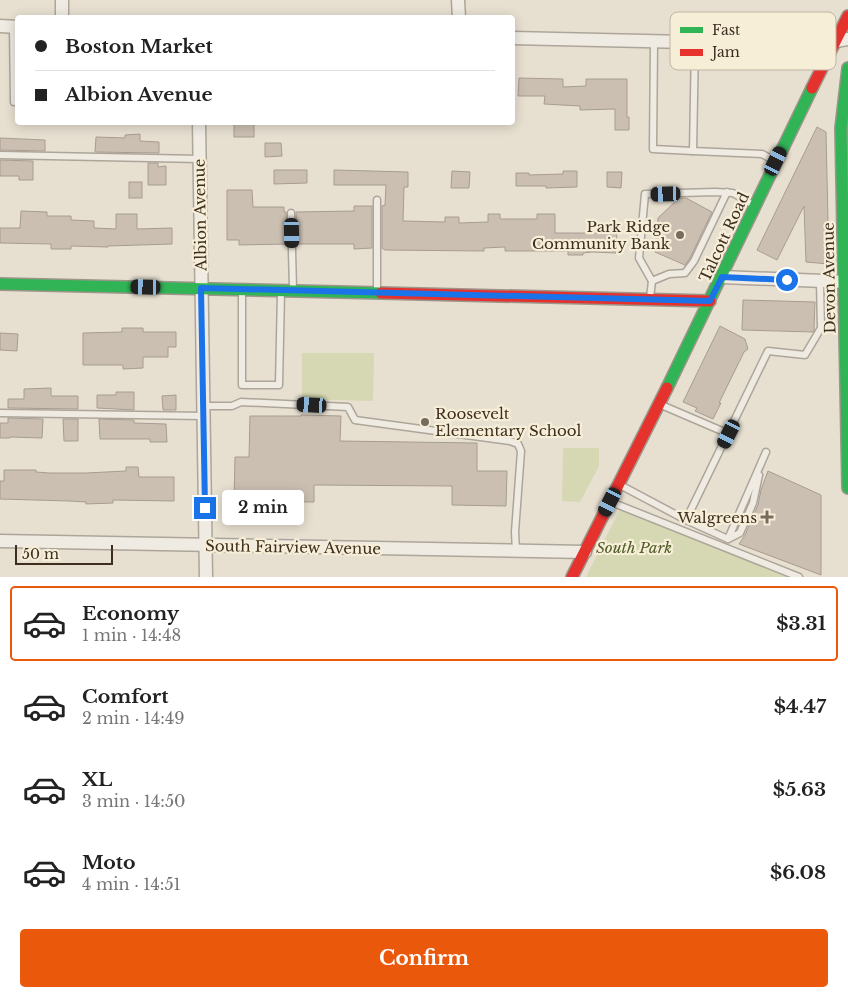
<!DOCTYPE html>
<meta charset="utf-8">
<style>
:root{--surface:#fff;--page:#f2f2f2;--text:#222;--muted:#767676;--line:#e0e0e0;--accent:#ea580c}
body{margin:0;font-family:"Libre Baskerville",serif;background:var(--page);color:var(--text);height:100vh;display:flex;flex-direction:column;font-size:19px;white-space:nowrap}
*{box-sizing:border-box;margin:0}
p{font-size:16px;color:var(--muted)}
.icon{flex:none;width:28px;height:28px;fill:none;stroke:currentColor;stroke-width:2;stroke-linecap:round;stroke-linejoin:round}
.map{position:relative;height:577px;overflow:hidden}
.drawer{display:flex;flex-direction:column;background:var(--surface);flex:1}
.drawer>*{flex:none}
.top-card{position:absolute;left:15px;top:15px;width:500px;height:110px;border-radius:5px;box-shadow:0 2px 12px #0003;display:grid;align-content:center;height:110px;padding:0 20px;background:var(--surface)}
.scale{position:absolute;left:15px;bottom:12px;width:98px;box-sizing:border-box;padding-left:5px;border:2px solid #3d2e20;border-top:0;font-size:14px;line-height:18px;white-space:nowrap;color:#3d2e20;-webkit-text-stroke:4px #f7eed8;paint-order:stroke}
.end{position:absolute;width:22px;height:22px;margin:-11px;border:6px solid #1a73e8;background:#fff;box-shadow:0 0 0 2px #fff}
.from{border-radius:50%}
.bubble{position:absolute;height:35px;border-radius:5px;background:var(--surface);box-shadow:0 2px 12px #0003;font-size:16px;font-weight:800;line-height:35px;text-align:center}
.car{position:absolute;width:15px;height:30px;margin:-15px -8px;border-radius:6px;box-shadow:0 0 4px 1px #0007;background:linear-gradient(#222 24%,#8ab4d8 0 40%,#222 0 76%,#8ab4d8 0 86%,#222 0)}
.top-card b{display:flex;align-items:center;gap:18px;height:48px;font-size:19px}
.top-card b+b{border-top:1px solid var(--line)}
.top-card i{width:12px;height:12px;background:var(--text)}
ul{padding:9px 0 0;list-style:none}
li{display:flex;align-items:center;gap:15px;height:75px;margin:0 10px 8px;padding:0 10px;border:2px solid transparent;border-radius:5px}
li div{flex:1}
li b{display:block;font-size:19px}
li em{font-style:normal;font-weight:800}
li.current{border-color:var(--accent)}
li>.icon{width:45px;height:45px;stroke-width:1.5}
.cta{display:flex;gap:10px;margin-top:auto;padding:10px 20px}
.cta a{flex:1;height:58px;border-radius:5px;background:var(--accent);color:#fff;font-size:20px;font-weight:800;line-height:58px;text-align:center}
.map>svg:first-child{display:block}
</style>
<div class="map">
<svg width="848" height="577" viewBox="0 0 848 577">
<rect width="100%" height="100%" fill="#e7e0d1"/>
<g fill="#d6d7b3">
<polygon points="302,353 374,353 373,401 302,399"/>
<polygon points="563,448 599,448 599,466 580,502 562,501"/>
<polygon points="620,509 789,577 586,577"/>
</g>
<g fill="#cbbfb2" stroke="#a89c90">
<polygon points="519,78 563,79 563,87 586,86 586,79 627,79 627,117 629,117 629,130 615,130 615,109 580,110 580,106 544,104 545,96 518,96"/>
<rect x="234" y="122" width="20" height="15"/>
<polygon points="817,127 826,132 829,264 806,262 804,206 777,260 757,250"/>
<polygon points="140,134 140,141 159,142 159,153 95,152 96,137 125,138 125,135"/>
<polygon points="0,138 45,140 45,151 0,150"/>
<polygon points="265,143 281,143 282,156 265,157"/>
<polygon points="0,160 33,161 33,180 19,180 19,176 0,176"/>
<polygon points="148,163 158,163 158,167 166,166 166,185 148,185"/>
<polygon points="274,170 307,170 307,183 274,184"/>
<polygon points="334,170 408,172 408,187 404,187 403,221 445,222 445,217 459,217 459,223 488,222 488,214 500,214 500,219 537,219 537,214 555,214 555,233 599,233 599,229 617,229 616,253 592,252 583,253 583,255 568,255 568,251 505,251 505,247 484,248 484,251 385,250 382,248 382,206 385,205 386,185 334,185"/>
<polygon points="452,171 470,172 469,188 451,188"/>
<polygon points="563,171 577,171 577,187 546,188 546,186 516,186 516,173 529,173 529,175 563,174"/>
<polygon points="607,172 622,172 621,188 607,187"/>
<rect x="129" y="182" width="13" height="16"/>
<polygon points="227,190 252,190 253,207 284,207 284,212 286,212 287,244 239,245 239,240 227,240"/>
<polygon points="679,198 686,198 712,212 690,258 685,265 655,252 658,218"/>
<polygon points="354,206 372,206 372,248 354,249 354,244 297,244 296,212 354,211"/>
<polygon points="21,211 47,212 47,216 71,216 71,220 94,221 94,228 116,229 116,214 137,214 137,229 172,228 172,244 108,246 108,247 71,246 71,249 51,249 51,244 0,243 0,228 20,228"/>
<polygon points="743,300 815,302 814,330 813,332 742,330"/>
<polygon points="720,326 745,339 748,349 744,352 719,403 721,403 713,419 695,411 697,408 683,402"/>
<polygon points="122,328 143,328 143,332 176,332 176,347 168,347 168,357 143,357 143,368 123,369 123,365 83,365 83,333 122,332"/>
<polygon points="0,333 18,334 17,351 0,350"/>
<polygon points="51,388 51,396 78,396 78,409 8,408 8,399 24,399 24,389"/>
<polygon points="116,392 134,392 134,410 97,408 97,395 116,395"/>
<polygon points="176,395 176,410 163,410 162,396"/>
<polygon points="301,415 341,416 340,441 477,443 477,471 507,471 506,506 452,505 452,486 314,485 314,502 234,501 235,457 249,457 250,416 301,416"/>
<polygon points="8,418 43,419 42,438 10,437 10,438 0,438 0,423 8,423"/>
<polygon points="63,419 78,419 78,441 64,441"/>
<polygon points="99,419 134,420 134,423 166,424 167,442 150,442 150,439 100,439"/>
<polygon points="126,467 138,467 139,477 174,477 174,501 113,500 113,503 86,504 86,502 69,501 0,499 0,481 4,481 4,470 36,470 36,472 50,473 86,473 126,471"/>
<polygon points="768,471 821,495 821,575 739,544 745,535 758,505 761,490"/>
</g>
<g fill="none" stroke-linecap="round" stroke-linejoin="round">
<defs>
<g id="lane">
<polyline points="13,26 14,102"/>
<polyline points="654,42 653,149 693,151"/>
<polyline points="695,43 693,151 762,154 775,161"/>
<polyline points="0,155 200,159"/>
<polyline points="377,200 377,291"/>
<polyline points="291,213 293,289"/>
<polyline points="652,281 669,274 685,273 694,261 727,192"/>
<polyline points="242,291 242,385 279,385 281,292"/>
<polyline points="650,298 652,281 639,258 645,194 715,192 733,193 755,206"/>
<polyline points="659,404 729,434"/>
<polyline points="203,406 232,406 241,402 348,407 355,420 510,441 518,444 521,451 515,532 516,551"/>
<polyline points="0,413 204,416"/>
<polyline points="620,485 686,520 768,351 805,355 821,328 820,281"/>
<polyline points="611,502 799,577"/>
<polyline points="686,520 728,539 766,452"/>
<polyline points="728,539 740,533 753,503 759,475"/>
</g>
<g id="street">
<polyline points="62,0 62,18"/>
<polyline points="458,0 459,18"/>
<polyline points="0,26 18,27"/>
<polyline points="512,38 815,45 848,39"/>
<polyline points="199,122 206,577"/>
<polyline points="722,277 848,282"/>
<polyline points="0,541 585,552"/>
</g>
<g id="fast">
<polyline points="848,68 841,128 848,488"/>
<polyline points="0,284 381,293"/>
<polyline points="667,388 812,88"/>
</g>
<g id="jam">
<polyline points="812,88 848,16"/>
<polyline points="381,293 710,301"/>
<polyline points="572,577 667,388"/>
</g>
</defs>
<use href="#lane" stroke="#ada599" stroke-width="9"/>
<use href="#street" stroke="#ada599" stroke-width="15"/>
<use href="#fast" stroke="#9c958a" stroke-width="14"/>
<use href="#jam" stroke="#9c958a" stroke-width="14"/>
<use href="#lane" stroke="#efebe3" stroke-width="6"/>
<use href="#street" stroke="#efebe3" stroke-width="12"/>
<use href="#fast" stroke="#30b455" stroke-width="11"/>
<use href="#jam" stroke="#e5322d" stroke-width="11"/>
</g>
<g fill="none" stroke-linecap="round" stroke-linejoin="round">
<polyline stroke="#1a73e8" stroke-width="6" points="205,508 201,288 710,301 722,277 787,280"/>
</g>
<g fill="#786c5e" stroke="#f7eed8" stroke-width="2">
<circle cx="680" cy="235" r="5"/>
<circle cx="425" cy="422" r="5"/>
<path d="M764.5 509.5h5v5h5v5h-5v5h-5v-5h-5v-5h5z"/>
</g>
<g text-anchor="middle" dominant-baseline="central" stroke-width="4.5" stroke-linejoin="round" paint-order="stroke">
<g font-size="15" fill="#3d2e20" stroke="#f7eed8">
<text transform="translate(200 215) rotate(-91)">Albion Avenue</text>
<text transform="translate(724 237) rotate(-65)">Talcott Road</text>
<text transform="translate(829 278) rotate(-91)">Devon Avenue</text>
<text transform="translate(293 547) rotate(1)">South Fairview Avenue</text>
</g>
<g font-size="15" fill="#3d2e20" stroke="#f7eed8" text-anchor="end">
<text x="670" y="226">Park Ridge<tspan x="670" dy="17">Community Bank</tspan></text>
<text x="435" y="413" text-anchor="start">Roosevelt<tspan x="435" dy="17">Elementary School</tspan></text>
<text x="757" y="517">Walgreens</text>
</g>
<g font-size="15" font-style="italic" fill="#4d5a26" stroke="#f7eed8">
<text x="634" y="547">South Park</text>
</g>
</g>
<rect x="670" y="12" width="166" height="58" rx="8" fill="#f7eed8" stroke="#bfb4a1" stroke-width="1"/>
<rect x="680" y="27" width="23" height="6" fill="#30b455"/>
<rect x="680" y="49" width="23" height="7" fill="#e5322d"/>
<g font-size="14" fill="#3d2e20">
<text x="712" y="35">Fast</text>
<text x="712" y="57">Jam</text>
</g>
</svg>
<div class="scale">50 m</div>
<i class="end from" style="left:787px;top:280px"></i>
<i class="end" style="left:205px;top:508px"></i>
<div class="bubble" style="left:222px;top:490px;width:82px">2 min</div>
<i class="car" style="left:776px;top:161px;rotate:26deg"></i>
<i class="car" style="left:666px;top:194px;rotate:268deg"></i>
<i class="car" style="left:292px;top:233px;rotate:179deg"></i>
<i class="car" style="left:146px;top:287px;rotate:271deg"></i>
<i class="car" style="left:312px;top:405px;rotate:273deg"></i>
<i class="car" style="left:729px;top:434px;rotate:207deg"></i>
<i class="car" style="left:610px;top:502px;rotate:207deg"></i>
<div class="top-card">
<b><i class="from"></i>Boston Market</b>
<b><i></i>Albion Avenue</b>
</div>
</div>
<section class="drawer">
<ul>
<li class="current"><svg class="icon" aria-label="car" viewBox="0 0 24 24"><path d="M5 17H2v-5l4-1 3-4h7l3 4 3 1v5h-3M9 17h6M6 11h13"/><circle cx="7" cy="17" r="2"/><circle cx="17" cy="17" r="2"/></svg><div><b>Economy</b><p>1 min · 14:48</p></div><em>$3.31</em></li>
<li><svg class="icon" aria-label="car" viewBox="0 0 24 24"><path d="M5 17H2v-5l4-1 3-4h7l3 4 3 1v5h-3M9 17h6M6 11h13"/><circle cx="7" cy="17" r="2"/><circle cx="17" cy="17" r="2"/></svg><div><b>Comfort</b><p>2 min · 14:49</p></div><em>$4.47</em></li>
<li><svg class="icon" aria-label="car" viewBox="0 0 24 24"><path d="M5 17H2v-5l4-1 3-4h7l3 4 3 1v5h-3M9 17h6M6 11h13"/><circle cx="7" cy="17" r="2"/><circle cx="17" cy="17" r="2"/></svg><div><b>XL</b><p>3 min · 14:50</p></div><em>$5.63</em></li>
<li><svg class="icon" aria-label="car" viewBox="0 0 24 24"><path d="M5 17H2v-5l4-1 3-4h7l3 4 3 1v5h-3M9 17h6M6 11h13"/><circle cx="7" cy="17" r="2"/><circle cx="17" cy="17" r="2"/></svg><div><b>Moto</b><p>4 min · 14:51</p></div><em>$6.08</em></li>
</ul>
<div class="cta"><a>Confirm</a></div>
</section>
